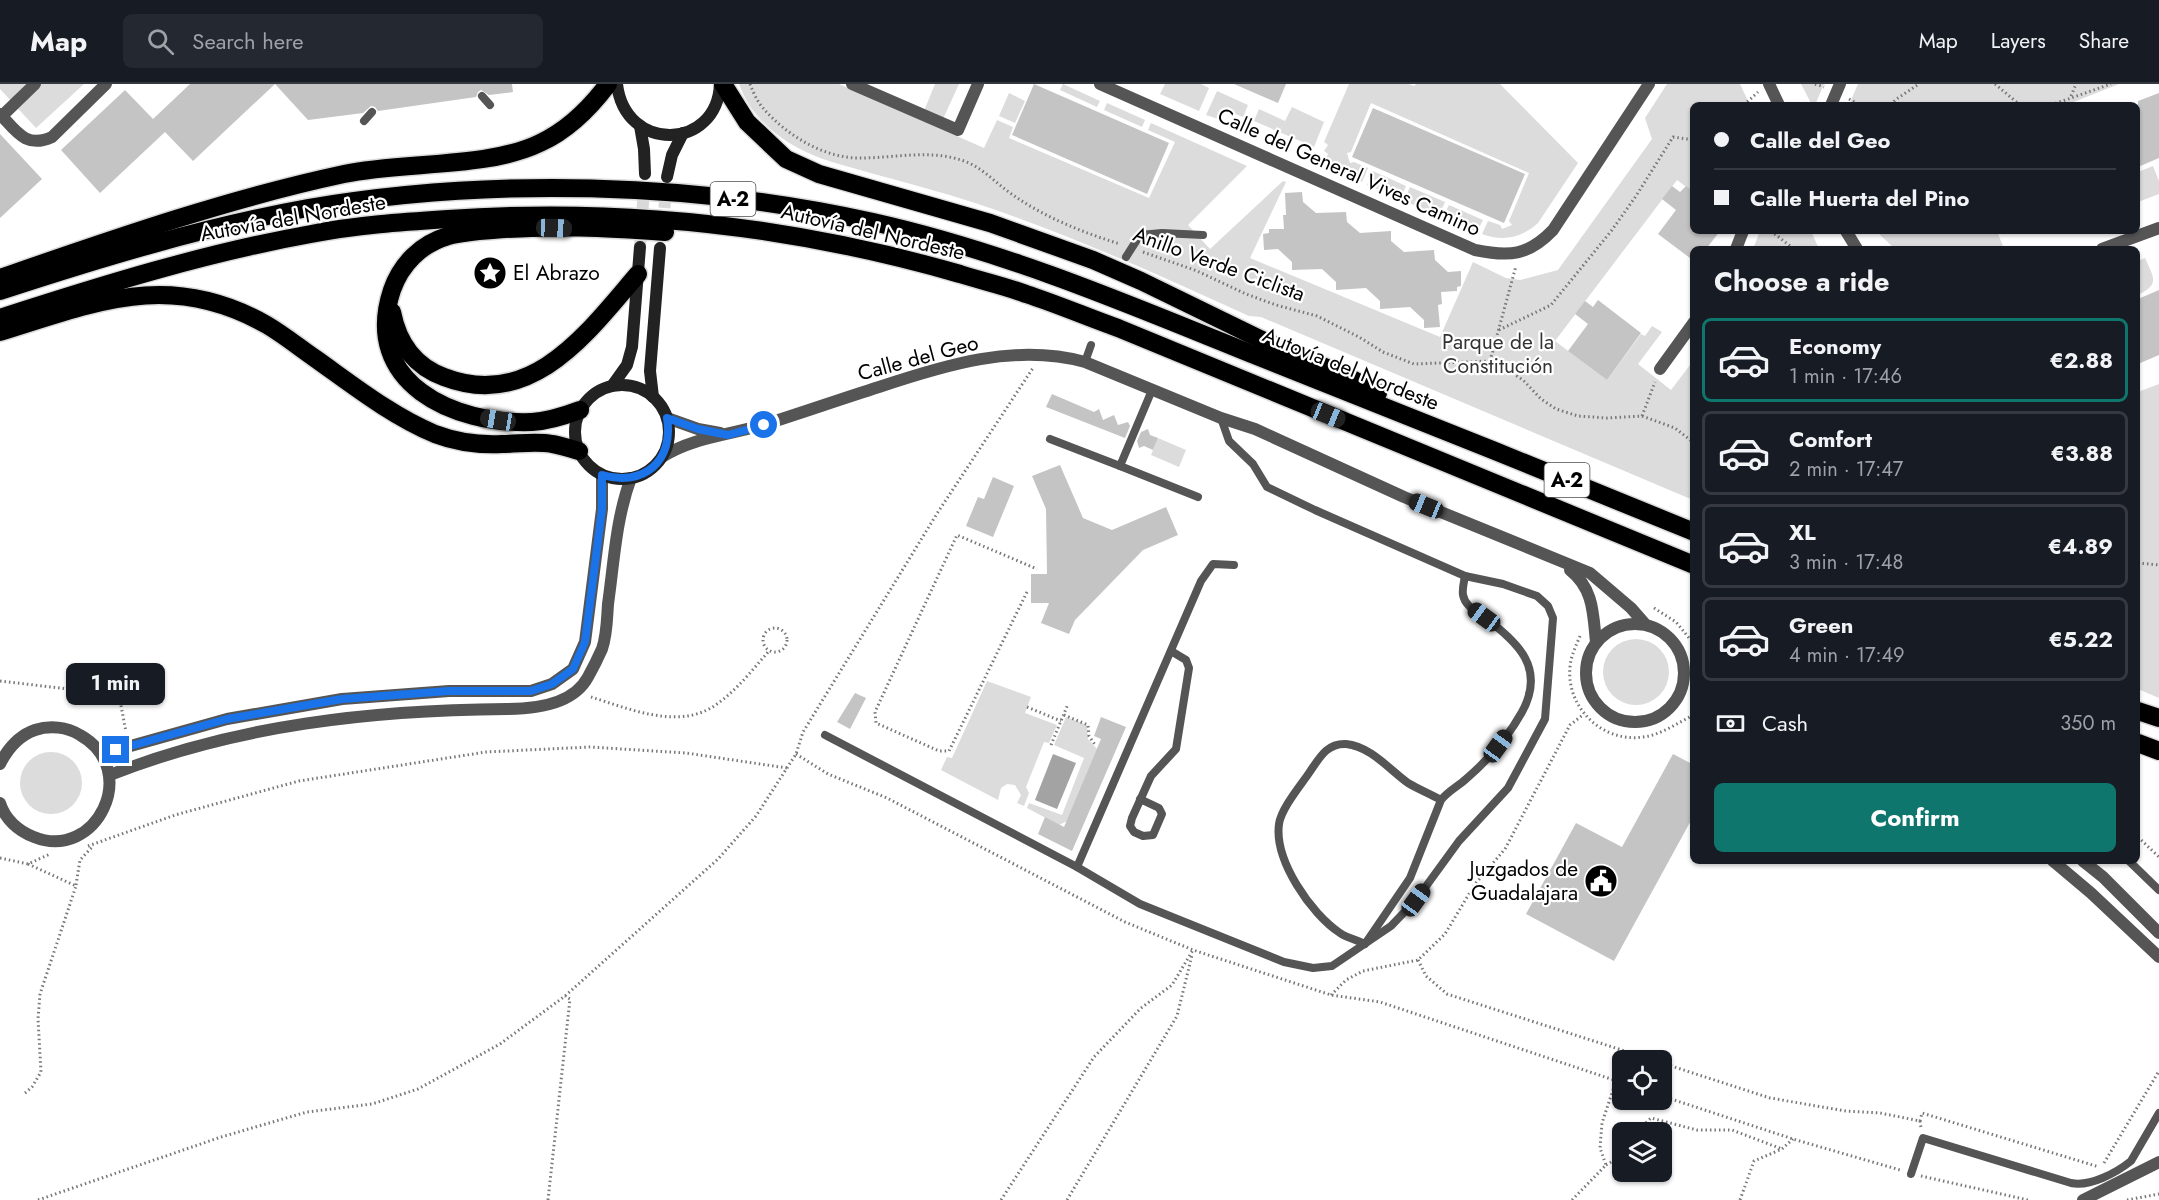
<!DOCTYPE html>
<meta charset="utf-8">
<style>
:root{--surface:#171b24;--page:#242831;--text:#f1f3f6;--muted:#9ea1a6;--line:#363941;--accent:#0f766e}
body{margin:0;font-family:Jost,sans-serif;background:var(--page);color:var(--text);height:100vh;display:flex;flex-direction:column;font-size:22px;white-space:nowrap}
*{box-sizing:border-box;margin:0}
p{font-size:20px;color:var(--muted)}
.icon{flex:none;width:33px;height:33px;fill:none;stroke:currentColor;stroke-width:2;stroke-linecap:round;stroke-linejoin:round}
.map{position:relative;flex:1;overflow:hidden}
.sheet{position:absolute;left:1690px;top:162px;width:450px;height:618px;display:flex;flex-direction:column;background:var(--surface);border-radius:9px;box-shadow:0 2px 4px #0004}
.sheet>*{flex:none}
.hud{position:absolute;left:1690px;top:18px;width:450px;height:132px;border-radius:9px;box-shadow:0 2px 4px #0004;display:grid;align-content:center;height:132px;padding:0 24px;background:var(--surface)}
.buttons{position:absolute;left:1612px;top:966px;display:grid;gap:12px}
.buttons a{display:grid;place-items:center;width:60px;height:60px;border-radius:9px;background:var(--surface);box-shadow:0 2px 4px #0004;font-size:30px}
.end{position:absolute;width:27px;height:27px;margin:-14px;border:8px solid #1a73e8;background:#fff;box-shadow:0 0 0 3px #fff}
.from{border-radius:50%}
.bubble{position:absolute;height:42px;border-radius:9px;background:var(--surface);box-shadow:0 2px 4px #0004;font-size:20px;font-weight:700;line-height:42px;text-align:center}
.car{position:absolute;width:18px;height:36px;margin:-18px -9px;border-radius:8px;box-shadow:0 0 4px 2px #0007;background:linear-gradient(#222 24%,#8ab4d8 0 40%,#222 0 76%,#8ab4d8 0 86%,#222 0)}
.hud b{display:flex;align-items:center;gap:21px;height:57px;font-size:22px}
.hud b+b{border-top:2px solid var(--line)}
.hud i{width:15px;height:15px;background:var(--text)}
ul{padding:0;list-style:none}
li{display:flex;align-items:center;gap:18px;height:84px;margin:0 12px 9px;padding:0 12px;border:3px solid var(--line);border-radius:9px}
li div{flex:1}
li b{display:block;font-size:22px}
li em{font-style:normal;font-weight:700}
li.current{border-color:var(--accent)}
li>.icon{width:54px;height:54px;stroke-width:1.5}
h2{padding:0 24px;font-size:27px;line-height:72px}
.pay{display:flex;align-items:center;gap:15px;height:66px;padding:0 24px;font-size:22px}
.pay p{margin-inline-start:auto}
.cta{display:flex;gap:12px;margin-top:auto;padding:12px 24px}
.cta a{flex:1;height:69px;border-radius:9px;background:var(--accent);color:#fff;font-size:24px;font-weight:700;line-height:69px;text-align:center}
header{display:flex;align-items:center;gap:36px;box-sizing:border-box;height:84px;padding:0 30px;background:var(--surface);border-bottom:2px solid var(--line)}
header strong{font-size:28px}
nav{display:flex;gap:33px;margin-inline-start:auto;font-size:21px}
.search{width:420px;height:54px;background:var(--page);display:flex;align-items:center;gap:15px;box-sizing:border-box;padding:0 21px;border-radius:9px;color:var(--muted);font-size:22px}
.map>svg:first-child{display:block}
</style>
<header>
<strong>Map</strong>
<div class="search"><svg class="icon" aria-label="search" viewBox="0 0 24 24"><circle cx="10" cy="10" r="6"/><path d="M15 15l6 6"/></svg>Search here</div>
<nav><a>Map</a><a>Layers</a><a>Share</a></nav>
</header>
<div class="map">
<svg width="2159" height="1116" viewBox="0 0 2159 1116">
<rect width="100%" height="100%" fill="#fff"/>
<g fill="#dcdcdc">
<polygon points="0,0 84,0 36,44 0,5"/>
<path d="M739,0h100l145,64 13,-28 16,7 -4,11 140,60 26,-56 -27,-12 3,-7 96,43 -59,59 22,24 73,-68 3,1 -36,76 190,79 33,-75 33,16 14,2 38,-10 94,-131 -7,-21 22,-34h73l10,21h-56l-1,87 -16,-12 -122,161 52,39 34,-46 4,2 7,-10 10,6 -24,32 33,26 22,-29v139l-432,-183 -12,-1c-90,-41 -180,-82 -274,-113 -34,-11 -68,-20 -101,-29 -23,-7 -48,-12 -70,-23 -29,-14 -54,-36 -65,-67z"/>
<polygon points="935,0 959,0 943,35 924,27"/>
<polygon points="1063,0 1100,17 1097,23 1060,6"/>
<polygon points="1165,0 1201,0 1209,4 1199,27 1160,10"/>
<path d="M1349,0h60l5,2 2,-2h84l78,79 -40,60c-16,15 -36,19 -56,11l6,-13 12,4 2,4 10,-4 -3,-4 20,-48 -158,-70 -20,49 -4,1 3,10 4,-1 14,6 -6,14 -39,-17 5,-11 -4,-3 4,-6 -4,-3z"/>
<polygon points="1801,0 1824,0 1815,21 1812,21"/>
<polygon points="1858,0 2119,0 2066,21 1849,21"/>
<polygon points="1217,7 1248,21 1243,33 1225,26 1221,36 1206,31"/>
<polygon points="1009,9 1025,17 1015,39 999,32"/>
<polygon points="1107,19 1145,36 1142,43 1104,26"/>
<polygon points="1292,23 1324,38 1314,63 1254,37 1259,25 1285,37"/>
<polygon points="2153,82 2159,97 2159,110 2138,118 2138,88"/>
<polygon points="1373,87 1406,102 1400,115 1367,101"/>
<polygon points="1410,103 1445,118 1439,131 1404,117"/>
<polygon points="1449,121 1483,136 1477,148 1443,133"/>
<polygon points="1760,147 1811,147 1819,165 1753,165"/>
<polygon points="1876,147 1997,147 2004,165 1895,165"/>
<path d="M2145,174c10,22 14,26 -7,37v-34z"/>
<polygon points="2159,300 2159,614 2138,605 2138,308"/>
<polygon points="1158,354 1186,366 1179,383 1151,371"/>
<circle cx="1636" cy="588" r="33"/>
<polygon points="987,597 1031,613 1025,629 1057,641 1049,659 1044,658 1026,703 1029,709 1024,722 1017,719 1021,711 1015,701 1007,700 1001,704 998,716 941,686 947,673 952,674"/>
<polygon points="1066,633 1087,641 1088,655 1097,665 1067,737 1059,741 1027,724 1029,719 1062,731 1084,674 1054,661"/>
<circle cx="51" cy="699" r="31"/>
</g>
<polygon fill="#a3a3a3" points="1053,670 1076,679 1057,725 1035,716"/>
<g fill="#c4c4c4">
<polygon points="190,0 275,0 193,77 165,48 100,109 61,66 125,6 153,35"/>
<polygon points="275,0 512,0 513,8 489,11 481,6 478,8 476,13 378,27 375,23 371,22 363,29 308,36"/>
<polygon points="1034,0 1169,59 1147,110 1012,51"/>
<polygon points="1234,0 1286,0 1278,19"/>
<polygon points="2159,9 2159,74 2138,83 2138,17"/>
<polygon points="1373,24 1525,90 1504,139 1352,73"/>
<polygon points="0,50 42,95 0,134"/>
<polygon points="1672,102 1680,108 1686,102 1694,108 1694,147 1720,147 1706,165 1694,165 1694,177 1658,150 1676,126 1662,115"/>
<polygon points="1302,108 1303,118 1316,129 1346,128 1347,138 1360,149 1391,147 1391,157 1404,168 1434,166 1435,176 1448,188 1461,187 1461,202 1457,203 1457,207 1441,208 1442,220 1438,221 1440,243 1424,244 1424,236 1410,223 1380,225 1380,217 1366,204 1336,206 1336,198 1322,185 1292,186 1292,178 1278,165 1264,166 1263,150 1269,149 1269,145 1284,145 1283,131 1286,131 1285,109"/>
<polygon points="2159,206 2159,271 2138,280 2138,215"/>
<polygon points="1598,216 1641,249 1607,296 1568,267 1588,240 1575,230 1585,217 1593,223"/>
<polygon points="1052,310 1094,328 1099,325 1103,336 1114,331 1118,341 1128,338 1130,342 1125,354 1046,323"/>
<polygon points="1148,345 1150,351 1158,354 1153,366 1144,362 1139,364 1137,357 1141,348"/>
<polygon points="1060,381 1083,434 1112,446 1166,423 1178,451 1143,466 1075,536 1069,550 1041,539 1049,519 1031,519 1031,490 1047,490 1046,425 1032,392"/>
<polygon points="993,393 1014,402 993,453 966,442 978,413 984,415"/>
<polygon points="855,609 866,614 850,645 837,638"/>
<polygon points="1101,633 1126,643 1072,767 1038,750 1045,733 1064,743 1101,655 1094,652"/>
<polygon points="1673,670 1694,681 1694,731 1614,877 1526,830 1576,739 1622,763"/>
</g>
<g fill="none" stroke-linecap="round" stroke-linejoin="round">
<g stroke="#d9d9d9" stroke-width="12" stroke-dasharray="12 6" stroke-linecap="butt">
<polyline points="663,142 666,103"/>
<polyline points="640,163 645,90"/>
</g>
<defs>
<g id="motorway">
<polyline points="723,0 747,38 786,75 819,90 990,139 1093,176 1141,197 1260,255 1350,294 1378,309"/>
<path d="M0,194c113,-39 227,-79 344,-104 60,-13 142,-5 196,-31 28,-13 50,-35 68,-59"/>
<path d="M0,207c101,-33 203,-64 308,-83 182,-31 385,-26 565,14 130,29 253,81 376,131 149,59 297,118 445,179"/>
<path d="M392,228c6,31 22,54 52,65 88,34 144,-45 194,-103"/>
<path d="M0,234c102,-33 205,-65 311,-84 45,-9 91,-12 137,-15 173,-12 346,7 512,55 22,7 45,12 66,20 31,10 61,23 92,34l576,237"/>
<path d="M0,248c97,-30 170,-62 267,-7 17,10 33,23 49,34 38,27 76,57 119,75 21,8 46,11 67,10 17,0 34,-3 50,0 9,1 18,5 27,7"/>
<path d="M580,326c-16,6 -31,11 -48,12 -78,3 -171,-39 -140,-132 9,-26 29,-46 56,-54 15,-4 30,-5 45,-6 57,-5 115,-2 172,2"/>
<polyline points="2138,627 2159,634"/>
<polyline points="2138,659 2159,667"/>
</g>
</defs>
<use href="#motorway" stroke="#dbdbdb" stroke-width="21"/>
<g stroke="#777" stroke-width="3" stroke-dasharray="1.5 3" stroke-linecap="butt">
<path d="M750,0c3,8 7,17 13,24 23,27 62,51 98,50 36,0 73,-10 108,5 17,8 29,22 44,32 31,22 71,38 107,49"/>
<polyline points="1815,0 1824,3"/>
<polyline points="1995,0 2020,21"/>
<polyline points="2071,12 2076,0"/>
<polyline points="1849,15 1860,21"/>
<polyline points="1744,21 1758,8"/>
<polyline points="1891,21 1895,16 1919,0"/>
<polyline points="2051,21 2111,0"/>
<polyline points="1771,147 1794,165"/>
<polyline points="1143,168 1197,187 1246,210 1276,221 1317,232 1359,253 1383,268 1414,280 1490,277 1505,284 1523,296 1541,315 1556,325 1578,332 1607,334 1642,332 1675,344 1694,359"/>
<polyline points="1499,246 1551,221 1612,146 1636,112 1673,53 1694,56"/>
<polyline points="1490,277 1516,182"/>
<polyline points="1642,332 1655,298"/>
<polyline points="2138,479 2159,481"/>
<polyline points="1027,508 949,667 939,667 876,639 875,628 957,451 1037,485"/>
<polyline points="1654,524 1676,538 1694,560"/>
<circle cx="775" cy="556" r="12"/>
<path d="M1580,552c-4,10 -9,19 -10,31 -4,40 32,76 73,70 18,-2 34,-14 51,-22"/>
<polyline points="0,597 119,611 126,648"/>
<path d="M591,613c39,12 89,34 126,7 21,-15 36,-35 52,-53"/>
<polyline points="1027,623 1061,637"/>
<polyline points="1064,631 1088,641 1089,652 1096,662"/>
<polyline points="1051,661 1068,620"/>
<polyline points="796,670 828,690 887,714 1125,838 1193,866 1331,911 1380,918 1623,999"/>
<polyline points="2138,753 2159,773"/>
<polyline points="88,762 175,731 299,697 486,668 590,663 686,669 787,684"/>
<polyline points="0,774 28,780 50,770"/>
<polyline points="76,801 80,776 93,762"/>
<polyline points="1418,876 1426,892 1447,910 1653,976"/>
<polyline points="1331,911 1346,896 1363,887 1418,876 1445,850 1475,800 1505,765 1570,641 1584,630"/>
<polyline points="1662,979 1770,1014 1846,1027 1880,1029 1920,1037 1921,1044"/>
<polyline points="25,1009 32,1003 41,988 38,935 40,910 76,802 28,780"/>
<polyline points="1662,1012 1793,1055 1900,1086"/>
<polyline points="1920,1037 1922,1029 2099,1083"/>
<polyline points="1636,1048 1651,1034 1697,1046 1732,1046 1782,1065"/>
<polyline points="2104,1079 2159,987"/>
<polyline points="1606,1081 1623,1071"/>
<polyline points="1921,1092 2028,1116"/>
<polyline points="38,1116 221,1053 307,1028 372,1020 418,1005 500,960 565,912 718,775 756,732 796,670 803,648 938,428 1033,284"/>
<polyline points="548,1116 570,915 565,912"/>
<polyline points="1001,1116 1094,973 1141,924 1172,901 1193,866"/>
<polyline points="1067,1116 1177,932 1192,871"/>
<polyline points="1572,1116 1606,1081 1600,1064 1602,1039 1616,997"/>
<polyline points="1740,1116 1754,1077 1782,1065 1793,1055"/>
<polyline points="2127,1116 2159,1110"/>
</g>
<g stroke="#555" stroke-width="8">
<polyline points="482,12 490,21"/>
<polyline points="364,37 372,28"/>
<polyline points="1126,173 1140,151 1162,149 1203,151"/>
<polyline points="1085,278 1091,261"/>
<polyline points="1152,306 1120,382 1198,413"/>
<polyline points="1221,334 1229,357 1253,380 1267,403 1315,426 1465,492 1503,500 1537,512 1548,522 1553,534 1545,635 1508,704 1459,757 1416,816 1391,842 1332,882 1313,884 1284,878 1140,820 1077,783 1201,497 1213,480 1234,481"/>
<polyline points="1050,355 1120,382"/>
<polyline points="825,651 1077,783"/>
<polyline points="1140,715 1159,724 1162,730 1153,751 1143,752 1134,748 1130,742 1132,734 1151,692 1176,665 1189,584 1186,576 1171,567"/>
<path d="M1441,716c-11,-6 -23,-11 -33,-17 -18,-13 -38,-37 -62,-39 -20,-1 -27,15 -37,29 -9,13 -28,36 -30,51 -5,36 32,90 61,109 7,5 17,7 25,11l45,-66 31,-78c7,-9 16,-13 25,-21 21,-18 42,-42 56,-67 24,-44 -4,-70 -38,-95 -8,-6 -19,-11 -21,-22 -1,-6 1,-13 2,-19"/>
<polyline points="2129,777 2159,806"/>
<path d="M1911,1090l12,-36 148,45c19,4 45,-10 60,-22l28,-48"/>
</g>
<polyline stroke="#555" stroke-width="12" points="2,32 35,0"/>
<g stroke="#555" stroke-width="12">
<polyline points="852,0 958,46 978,0"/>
<path d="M1100,0l375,166c34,7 53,6 78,-20l96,-146"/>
<polyline points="1769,0 1779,21"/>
<polyline points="1831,21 1840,0"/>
<path d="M0,30c16,17 26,35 52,23l54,-53"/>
<polyline points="1846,147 1857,165"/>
<polyline points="1736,165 1743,147"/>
<polyline points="2102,165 2159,144"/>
<polyline points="1660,285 1694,238"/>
<polyline points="667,334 698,345 720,349"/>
<path d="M662,373c31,-20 69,-22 104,-33 38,-12 75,-25 113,-37 66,-22 136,-44 206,-25l136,56 34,11 149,68 186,76 41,35 14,16"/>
<path d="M1570,486c24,19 23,44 26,72"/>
<circle cx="1635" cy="589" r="49"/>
<polyline points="2053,777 2091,809 2159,873"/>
<polyline points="2083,777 2103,793 2159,849"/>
<polyline points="2083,1116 2159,1078"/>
</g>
<g stroke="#555" stroke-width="12">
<polyline points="102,670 227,635 342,615 449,607 531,607 552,600 573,585 585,558 602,425 602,391"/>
<path d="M0,680c8,-16 18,-28 35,-34 15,-5 32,-3 45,5 62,35 16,127 -46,102 -16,-6 -29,-18 -34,-34"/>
<path d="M110,691c126,-50 262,-65 397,-66 28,0 66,-4 81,-32 5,-9 10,-19 14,-28 5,-14 5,-31 6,-45 6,-42 8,-86 23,-126"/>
</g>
<g stroke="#222" stroke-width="12">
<path d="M617,0c8,69 100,67 103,0"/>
<polyline points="640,42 644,65 645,90"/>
<polyline points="667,93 672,71 683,49"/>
<circle cx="622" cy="348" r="47"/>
<polyline points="612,302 627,281 632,263 640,163"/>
<polyline points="653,313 650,287 660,164"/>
</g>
<use href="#motorway" stroke="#000" stroke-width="18"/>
</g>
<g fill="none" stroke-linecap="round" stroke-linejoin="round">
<path stroke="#1a73e8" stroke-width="8" d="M116,666l111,-31 115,-20 107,-8h82l21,-7 21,-15 12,-27 17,-133v-34c42,12 72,-14 65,-57l31,11 30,6 36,-10"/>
</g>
<defs>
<symbol id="sight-disc" viewBox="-11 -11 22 22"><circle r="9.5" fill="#000" stroke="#fff"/><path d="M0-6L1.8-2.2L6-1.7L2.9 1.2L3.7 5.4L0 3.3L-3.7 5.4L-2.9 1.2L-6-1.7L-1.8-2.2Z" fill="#fff"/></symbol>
<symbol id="civic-disc" viewBox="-11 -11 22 22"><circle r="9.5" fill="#000" stroke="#fff"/><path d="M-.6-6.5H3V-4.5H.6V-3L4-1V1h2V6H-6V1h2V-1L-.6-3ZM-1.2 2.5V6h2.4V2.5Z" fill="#fff"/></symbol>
</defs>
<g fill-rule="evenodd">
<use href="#sight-disc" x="471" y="170" width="38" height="38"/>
<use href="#civic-disc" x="1582" y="778" width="38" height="38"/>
</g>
<g text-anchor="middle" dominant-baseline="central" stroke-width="4.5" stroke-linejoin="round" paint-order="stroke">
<g fill="#fff" stroke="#4c4c4c" stroke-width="1.5">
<rect x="710.5" y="98" width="45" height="34" rx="4.5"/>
<rect x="1544.5" y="379" width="45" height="34" rx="4.5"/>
</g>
<g font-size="20" font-weight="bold" fill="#000">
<text x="733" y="115">A-2</text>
<text x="1567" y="396">A-2</text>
</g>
<g font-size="21" fill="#000" stroke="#fff">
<text transform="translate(1349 88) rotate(24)">Calle del General Vives Camino</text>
<text transform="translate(293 134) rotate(-10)">Autovía del Nordeste</text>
<text transform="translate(873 148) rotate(13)">Autovía del Nordeste</text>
<text transform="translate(1219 180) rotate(20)">Anillo Verde Ciclista</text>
<text transform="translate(918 274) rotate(-15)">Calle del Geo</text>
<text transform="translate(1351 285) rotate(22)">Autovía del Nordeste</text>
</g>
<g font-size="21" fill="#000" stroke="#fff" text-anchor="start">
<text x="513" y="189">El Abrazo</text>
<text x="1578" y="785" text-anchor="end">Juzgados de<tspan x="1578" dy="24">Guadalajara</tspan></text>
</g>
<g font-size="21" fill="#333" stroke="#fff">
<text x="1498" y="258">Parque de la<tspan x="1498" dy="24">Constitución</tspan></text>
</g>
</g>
</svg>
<div class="buttons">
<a><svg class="icon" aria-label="locate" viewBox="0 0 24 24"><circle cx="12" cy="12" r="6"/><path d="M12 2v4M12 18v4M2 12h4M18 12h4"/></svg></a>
<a><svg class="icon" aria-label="layers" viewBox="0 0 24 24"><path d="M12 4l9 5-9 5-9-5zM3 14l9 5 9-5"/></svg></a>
</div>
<i class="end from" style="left:764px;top:341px"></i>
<i class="end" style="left:116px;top:666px"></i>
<div class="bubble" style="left:66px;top:579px;width:99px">1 min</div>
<i class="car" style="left:554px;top:144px;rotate:92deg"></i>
<i class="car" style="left:1328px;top:331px;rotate:112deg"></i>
<i class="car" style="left:498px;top:336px;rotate:280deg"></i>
<i class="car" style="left:1426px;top:422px;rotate:292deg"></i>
<i class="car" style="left:1484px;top:533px;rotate:306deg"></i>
<i class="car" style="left:1498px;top:662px;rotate:36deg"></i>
<i class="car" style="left:1416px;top:816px;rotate:36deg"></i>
<div class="hud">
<b><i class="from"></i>Calle del Geo</b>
<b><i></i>Calle Huerta del Pino</b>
</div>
<section class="sheet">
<h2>Choose a ride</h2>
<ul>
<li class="current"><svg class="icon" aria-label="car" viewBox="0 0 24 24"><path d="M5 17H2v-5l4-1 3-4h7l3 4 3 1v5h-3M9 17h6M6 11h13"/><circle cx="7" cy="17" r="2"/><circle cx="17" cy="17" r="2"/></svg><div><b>Economy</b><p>1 min · 17:46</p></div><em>€2.88</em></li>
<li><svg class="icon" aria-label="car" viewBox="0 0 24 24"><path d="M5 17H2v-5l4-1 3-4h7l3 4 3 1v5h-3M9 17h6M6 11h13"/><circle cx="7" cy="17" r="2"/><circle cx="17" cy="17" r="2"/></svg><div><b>Comfort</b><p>2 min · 17:47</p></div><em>€3.88</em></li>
<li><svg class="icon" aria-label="car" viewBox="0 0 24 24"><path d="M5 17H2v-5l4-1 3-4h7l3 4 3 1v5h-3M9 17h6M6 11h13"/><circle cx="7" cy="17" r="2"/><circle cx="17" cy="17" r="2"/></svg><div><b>XL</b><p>3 min · 17:48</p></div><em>€4.89</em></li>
<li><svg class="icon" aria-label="car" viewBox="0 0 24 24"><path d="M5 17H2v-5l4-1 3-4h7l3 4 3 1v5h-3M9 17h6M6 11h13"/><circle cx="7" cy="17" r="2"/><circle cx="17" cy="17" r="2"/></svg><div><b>Green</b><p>4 min · 17:49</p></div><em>€5.22</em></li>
</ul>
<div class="pay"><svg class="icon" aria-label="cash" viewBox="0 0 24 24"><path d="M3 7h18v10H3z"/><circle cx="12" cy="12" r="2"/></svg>Cash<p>350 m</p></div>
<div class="cta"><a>Confirm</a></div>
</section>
</div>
